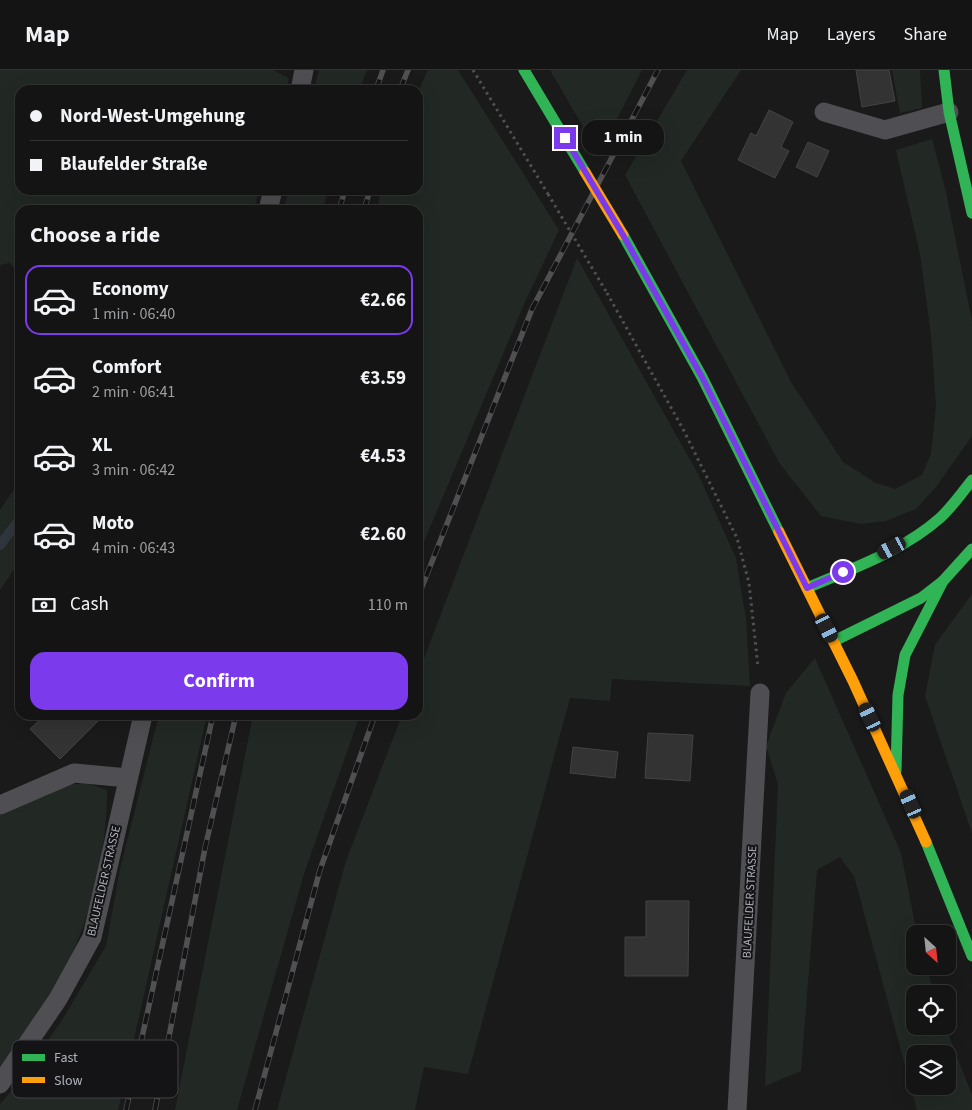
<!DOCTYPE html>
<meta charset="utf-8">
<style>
:root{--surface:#141414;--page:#1d1d1d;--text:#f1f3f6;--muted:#9d9ea0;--line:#333334;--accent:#7c3aed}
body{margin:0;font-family:"Source Sans 3",sans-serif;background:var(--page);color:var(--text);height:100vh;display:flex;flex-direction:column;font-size:19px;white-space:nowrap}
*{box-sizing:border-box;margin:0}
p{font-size:16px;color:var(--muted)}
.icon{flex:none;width:28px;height:28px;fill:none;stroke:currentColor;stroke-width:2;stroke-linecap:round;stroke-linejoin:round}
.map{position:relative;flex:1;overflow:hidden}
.drawer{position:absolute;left:15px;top:135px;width:408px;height:515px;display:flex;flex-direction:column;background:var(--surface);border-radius:15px;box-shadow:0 5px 20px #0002,0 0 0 1px var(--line)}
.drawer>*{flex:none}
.banner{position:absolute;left:15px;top:15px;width:408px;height:110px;border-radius:15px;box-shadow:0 5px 20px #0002,0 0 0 1px var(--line);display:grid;align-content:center;height:110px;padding:0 15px;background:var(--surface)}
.needle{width:32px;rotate:153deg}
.controls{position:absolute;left:906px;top:855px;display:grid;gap:10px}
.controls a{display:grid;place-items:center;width:50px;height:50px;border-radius:10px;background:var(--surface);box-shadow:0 5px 20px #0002,0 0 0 1px var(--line);font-size:25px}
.end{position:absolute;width:22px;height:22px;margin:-11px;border:6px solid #7c3aed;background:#fff;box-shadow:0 0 0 2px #fff}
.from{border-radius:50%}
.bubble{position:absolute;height:35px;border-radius:15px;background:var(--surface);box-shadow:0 5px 20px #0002,0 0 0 1px var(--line);font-size:16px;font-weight:700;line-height:35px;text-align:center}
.car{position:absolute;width:15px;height:30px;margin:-15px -8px;border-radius:6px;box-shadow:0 0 4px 1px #0007;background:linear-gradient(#222 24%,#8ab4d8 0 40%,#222 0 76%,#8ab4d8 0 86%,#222 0)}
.banner b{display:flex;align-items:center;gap:18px;height:48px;font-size:19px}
.banner b+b{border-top:1px solid var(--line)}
.banner i{width:12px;height:12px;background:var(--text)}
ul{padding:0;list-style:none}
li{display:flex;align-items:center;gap:15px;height:70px;margin:0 10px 8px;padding:0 5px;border:2px solid transparent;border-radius:15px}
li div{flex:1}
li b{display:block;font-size:19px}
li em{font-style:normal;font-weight:700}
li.active{border-color:var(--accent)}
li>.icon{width:45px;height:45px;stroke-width:1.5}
h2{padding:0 15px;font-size:22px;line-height:60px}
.pay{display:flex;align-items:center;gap:12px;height:55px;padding:0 15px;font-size:19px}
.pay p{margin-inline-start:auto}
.action{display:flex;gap:10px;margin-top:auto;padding:10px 15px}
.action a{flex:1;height:58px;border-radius:15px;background:var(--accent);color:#fff;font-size:20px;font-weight:700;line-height:58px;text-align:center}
header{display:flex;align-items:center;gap:30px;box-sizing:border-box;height:70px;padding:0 25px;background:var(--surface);border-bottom:1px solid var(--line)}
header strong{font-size:24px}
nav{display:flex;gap:28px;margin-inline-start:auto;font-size:18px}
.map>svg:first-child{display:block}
</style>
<header>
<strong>Map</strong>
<nav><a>Map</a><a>Layers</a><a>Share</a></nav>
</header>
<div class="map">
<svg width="972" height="1040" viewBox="0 0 972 1040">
<rect width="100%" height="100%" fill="#1a1a1a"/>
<g fill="#222924" fill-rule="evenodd">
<polygon points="0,0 273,0 289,8 286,20 20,20 20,120 259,120 254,140 20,140 20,202 9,193 0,195"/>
<polygon points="319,0 367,0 359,20 314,20"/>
<polygon points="428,0 458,0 559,160 525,232 418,486 418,140 377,140 381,120 418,120 418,22"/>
<polygon points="550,0 642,0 599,84"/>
<polygon points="687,0 741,0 681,91 791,312 843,392 876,413 895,419 922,405 931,384 936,336 931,265 920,184 896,80 932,69 946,122 972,251 972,366 936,417 916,439 886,451 861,454 821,446 780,394 625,105"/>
<polygon points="892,0 920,0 922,38 900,43"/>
<polygon points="289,120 328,120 323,140 283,140"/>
<polygon points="577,188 698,404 736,488 746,549 750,616 612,609 610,631 570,628 468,1004 424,997 415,1040 277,1040 346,791 402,645 418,645 418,604"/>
<polygon points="20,411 20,491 0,520 0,440"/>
<polygon points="972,524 972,763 925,626 935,575"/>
<path d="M815,588l86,195 16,81 -2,32h11l9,28h-20v32h30l27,69v15h-55l-63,-234 -14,-19 -23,13 -16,201 -36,15 13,-302 -12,-38 20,-53zM915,984h33v32h-33z"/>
<polygon points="159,645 207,645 118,1040 0,1040 0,1034 22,1009 64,947 106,876 120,799"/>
<polygon points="253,645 360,645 304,804 237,1040 175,1040"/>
<path d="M86,713l21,7c0,70 -19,140 -53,200 -16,29 -36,55 -54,83v-258l57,-29z"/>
</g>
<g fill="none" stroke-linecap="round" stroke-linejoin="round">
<polyline stroke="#30363d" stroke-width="10" points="0,475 20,449"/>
</g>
<g fill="#333334" stroke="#434346">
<polygon points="856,0 889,0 895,31 862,37"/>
<polygon points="769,40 793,52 781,77 789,81 775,108 738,90 751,63 756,66"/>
<polygon points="808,72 829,81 817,107 796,97"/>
<polygon points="39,645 98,645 101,648 60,689 30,659 42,648"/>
<polygon points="648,663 693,665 690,711 645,708"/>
<polygon points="573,677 618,682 615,708 570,703"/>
<polygon points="646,831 689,831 688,906 625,906 625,867 646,867"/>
</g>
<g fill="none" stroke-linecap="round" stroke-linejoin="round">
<g stroke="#505154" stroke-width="3" stroke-dasharray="2.5 4" stroke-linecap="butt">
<polyline points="473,0 548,124"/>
<polyline points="607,223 683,359 737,468 749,513 758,597"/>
</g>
<g stroke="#4f4f53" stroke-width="19">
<polyline points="300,20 304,0"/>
<polyline points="824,42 885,60 949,42"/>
<polyline points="268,140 273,120"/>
<polyline points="0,735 74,703 128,708"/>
<polyline points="0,1014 58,929 92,867 143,645"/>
<polyline points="737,1040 760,623"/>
</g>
<g stroke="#30b455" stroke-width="11">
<polyline points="524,0 585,102"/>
<polyline points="944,0 949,42 972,143"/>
<polyline points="623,165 702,307 779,462"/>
<path d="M807,518c44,-19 96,-37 133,-70 12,-11 22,-25 32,-38"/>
<polyline points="834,571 921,528 943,511 972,479"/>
<polyline points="896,701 898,625 905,585 943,511"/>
<polyline points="926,772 972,886"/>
</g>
<polyline stroke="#ff9f0a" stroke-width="11" points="779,462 853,611 926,772"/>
<defs>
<g id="rail">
<polyline points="376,20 383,0"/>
<polyline points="400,20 408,0"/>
<polyline points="339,140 345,120"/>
<polyline points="364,140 370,120"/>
<polyline points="418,527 532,239 658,0"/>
<polyline points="126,1040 213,645"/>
<polyline points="155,1040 205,778 236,645"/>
<polyline points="255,1040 320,800 375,645"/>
</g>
</defs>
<use href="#rail" stroke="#505053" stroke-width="5.5"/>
<use href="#rail" stroke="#141416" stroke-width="4" stroke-dasharray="11" stroke-linecap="butt"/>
<polyline stroke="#505154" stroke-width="3" stroke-dasharray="2.5 4" stroke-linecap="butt" points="548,124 607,223"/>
<polyline stroke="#ff9f0a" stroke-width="11" points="585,102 623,165"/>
</g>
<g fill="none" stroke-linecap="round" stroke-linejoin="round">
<polyline stroke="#7c3aed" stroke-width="6" points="565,68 623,165 702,307 807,518 843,502"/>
</g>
<g text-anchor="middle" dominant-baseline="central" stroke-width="4" stroke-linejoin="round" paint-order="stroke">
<g font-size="12" fill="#adb0ba" stroke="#141416">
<text transform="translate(104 811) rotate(-77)">BLAUFELDER STRASSE</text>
<text transform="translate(750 832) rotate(-87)">BLAUFELDER STRASSE</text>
</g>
</g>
<rect x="12" y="970" width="166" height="58" rx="8" fill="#141416" stroke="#424347" stroke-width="1"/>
<rect x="22" y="984" width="23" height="7" fill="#30b455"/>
<rect x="22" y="1007" width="23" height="6" fill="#ff9f0a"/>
<g font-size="14" fill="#adb0ba">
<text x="54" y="992">Fast</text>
<text x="54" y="1015">Slow</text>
</g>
</svg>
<div class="controls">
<a><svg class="needle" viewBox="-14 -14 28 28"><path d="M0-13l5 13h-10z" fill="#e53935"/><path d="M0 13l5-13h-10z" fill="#9d9ea0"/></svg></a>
<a><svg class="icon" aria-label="locate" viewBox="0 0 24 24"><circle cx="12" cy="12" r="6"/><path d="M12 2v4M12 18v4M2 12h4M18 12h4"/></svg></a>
<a><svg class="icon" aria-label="layers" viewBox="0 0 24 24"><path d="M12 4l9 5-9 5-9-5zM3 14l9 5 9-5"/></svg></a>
</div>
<i class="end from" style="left:843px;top:502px"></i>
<i class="end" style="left:565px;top:68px"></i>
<div class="bubble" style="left:582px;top:50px;width:82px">1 min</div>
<i class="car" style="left:892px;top:478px;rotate:242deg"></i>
<i class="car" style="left:827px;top:558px;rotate:153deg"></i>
<i class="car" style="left:870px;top:647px;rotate:335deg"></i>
<i class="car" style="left:911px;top:734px;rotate:336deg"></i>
<div class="banner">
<b><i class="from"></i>Nord-West-Umgehung</b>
<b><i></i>Blaufelder Straße</b>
</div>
<section class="drawer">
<h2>Choose a ride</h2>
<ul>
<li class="active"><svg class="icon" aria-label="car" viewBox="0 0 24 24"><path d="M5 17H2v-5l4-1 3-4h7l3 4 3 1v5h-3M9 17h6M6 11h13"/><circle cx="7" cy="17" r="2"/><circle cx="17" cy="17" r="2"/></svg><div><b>Economy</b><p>1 min · 06:40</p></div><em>€2.66</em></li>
<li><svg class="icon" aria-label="car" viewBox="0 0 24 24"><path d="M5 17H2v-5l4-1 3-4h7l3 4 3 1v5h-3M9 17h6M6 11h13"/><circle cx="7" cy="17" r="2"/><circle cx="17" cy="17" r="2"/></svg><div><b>Comfort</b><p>2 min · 06:41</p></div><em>€3.59</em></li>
<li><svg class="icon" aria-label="car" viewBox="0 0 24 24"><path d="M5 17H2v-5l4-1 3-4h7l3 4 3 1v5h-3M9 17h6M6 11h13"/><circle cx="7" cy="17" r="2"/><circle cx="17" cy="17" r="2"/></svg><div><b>XL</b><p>3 min · 06:42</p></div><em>€4.53</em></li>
<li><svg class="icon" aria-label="car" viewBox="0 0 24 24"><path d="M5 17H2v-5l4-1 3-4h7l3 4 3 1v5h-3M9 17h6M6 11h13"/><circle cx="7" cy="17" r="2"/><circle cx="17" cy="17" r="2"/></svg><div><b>Moto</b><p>4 min · 06:43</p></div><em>€2.60</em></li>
</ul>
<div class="pay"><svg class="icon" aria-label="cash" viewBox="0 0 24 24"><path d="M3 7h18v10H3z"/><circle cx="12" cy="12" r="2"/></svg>Cash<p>110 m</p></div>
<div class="action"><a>Confirm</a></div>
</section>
</div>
